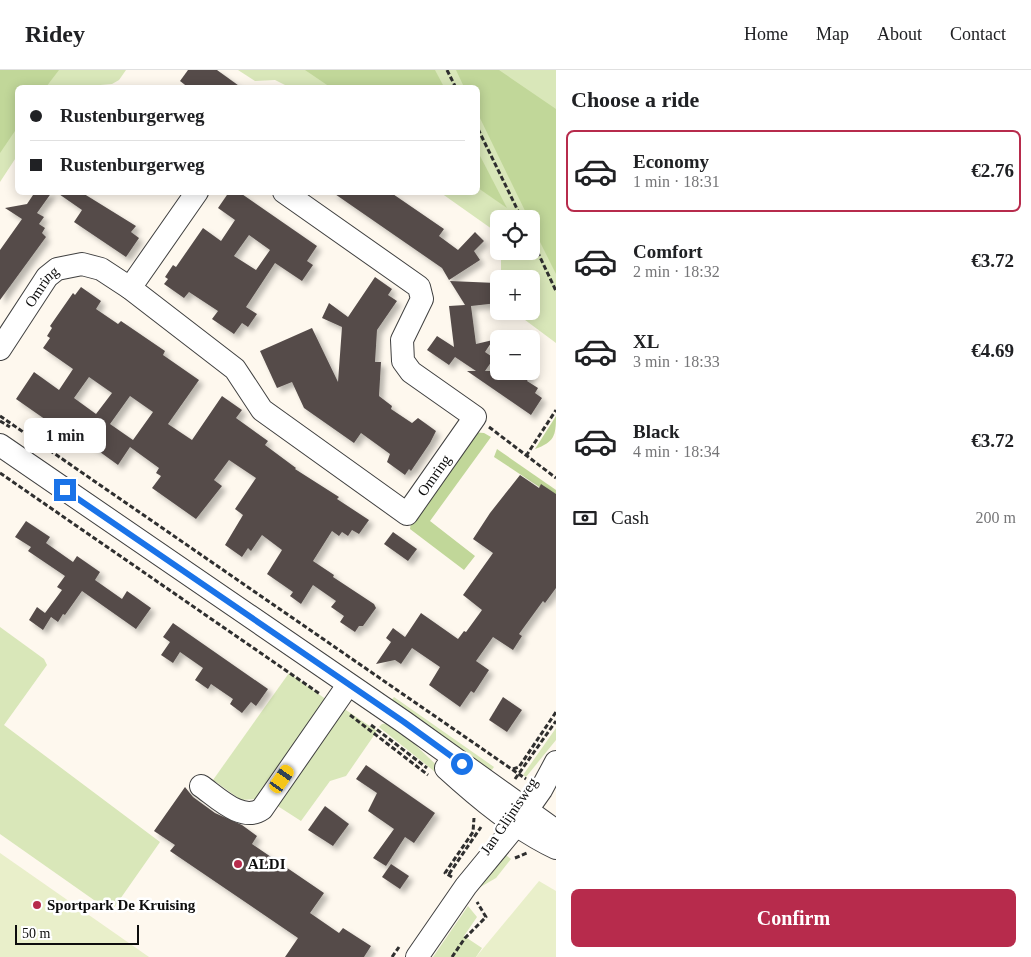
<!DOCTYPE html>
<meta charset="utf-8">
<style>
:root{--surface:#fff;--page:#f6f6f6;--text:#202124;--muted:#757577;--line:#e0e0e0;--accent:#b72b4c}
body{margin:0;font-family:"Times New Roman",serif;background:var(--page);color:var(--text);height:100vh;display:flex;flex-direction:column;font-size:19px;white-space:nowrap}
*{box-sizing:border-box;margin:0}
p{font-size:16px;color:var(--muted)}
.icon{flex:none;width:28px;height:28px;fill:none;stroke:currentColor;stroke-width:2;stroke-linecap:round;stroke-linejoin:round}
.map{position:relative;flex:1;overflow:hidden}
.drawer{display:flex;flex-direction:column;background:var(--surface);width:475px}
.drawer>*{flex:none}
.guide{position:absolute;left:15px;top:15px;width:465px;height:110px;border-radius:8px;box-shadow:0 2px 12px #0003;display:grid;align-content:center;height:110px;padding:0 15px;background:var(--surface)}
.buttons{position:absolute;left:490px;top:140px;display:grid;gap:10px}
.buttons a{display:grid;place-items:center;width:50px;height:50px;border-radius:8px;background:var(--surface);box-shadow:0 2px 12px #0003;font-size:25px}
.scale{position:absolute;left:15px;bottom:12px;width:124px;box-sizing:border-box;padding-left:5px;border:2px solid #0d0d0d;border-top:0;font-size:14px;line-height:18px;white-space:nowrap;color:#0d0d0d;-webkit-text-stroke:4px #fff;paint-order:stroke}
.end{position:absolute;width:22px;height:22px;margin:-11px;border:6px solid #1a73e8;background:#fff;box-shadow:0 0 0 2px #fff}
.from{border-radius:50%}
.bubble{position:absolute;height:35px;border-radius:8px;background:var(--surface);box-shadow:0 2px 12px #0003;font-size:16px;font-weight:800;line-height:35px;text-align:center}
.car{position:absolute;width:15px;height:30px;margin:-15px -8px;border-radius:6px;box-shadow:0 0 4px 1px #0007;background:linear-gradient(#f5c518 24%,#345 0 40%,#f5c518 0 76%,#345 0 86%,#f5c518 0)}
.guide b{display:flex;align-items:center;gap:18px;height:48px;font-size:19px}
.guide b+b{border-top:1px solid var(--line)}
.guide i{width:12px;height:12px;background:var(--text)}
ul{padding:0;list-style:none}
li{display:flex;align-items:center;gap:15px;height:82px;margin:0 10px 8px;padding:0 5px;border:2px solid transparent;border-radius:8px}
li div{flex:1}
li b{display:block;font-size:19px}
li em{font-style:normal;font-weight:800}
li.on{border-color:var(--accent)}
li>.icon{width:45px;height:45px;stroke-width:1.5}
h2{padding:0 15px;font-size:22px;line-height:60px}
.pay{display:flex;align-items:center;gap:12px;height:55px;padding:0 15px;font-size:19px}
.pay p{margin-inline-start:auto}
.action{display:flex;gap:10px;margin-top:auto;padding:10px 15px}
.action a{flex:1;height:58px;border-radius:8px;background:var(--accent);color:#fff;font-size:20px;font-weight:800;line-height:58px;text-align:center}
header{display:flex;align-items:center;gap:30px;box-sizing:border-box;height:70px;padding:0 25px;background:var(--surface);border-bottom:1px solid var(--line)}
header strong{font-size:24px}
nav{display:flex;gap:28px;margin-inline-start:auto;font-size:18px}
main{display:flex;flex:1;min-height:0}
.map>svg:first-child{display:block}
</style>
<header>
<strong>Ridey</strong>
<nav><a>Home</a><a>Map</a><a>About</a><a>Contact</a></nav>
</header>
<main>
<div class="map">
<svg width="556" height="887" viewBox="0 0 556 887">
<defs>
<filter id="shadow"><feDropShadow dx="4.5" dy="4.5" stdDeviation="2.5" flood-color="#0004"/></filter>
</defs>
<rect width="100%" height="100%" fill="#fef8ee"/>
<g fill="#d9e7b9">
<polygon points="0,0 126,0 119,10 112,14 66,18 18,18 17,86 0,112"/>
<polygon points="238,0 556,0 556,273 513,241 531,241 531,209 501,209 501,181 531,181 531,149 499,149 499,164 441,123 478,122 478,18 289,17 275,10 255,11"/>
<polygon points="0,557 44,589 47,595 4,655 160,772 111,842 0,764"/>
<polygon points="289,603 327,630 256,729 241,730 213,710"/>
<polygon points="394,627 494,697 486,708 391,631"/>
<polygon points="340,636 377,661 346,706 330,711 301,751 273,733"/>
<polygon points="396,652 406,666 472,729 470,730 379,657 382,654"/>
<polygon points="556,658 556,670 526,707 523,705"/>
<polygon points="502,782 511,789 496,808 477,819"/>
<polygon points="468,836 477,847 464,866 482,878 476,887 433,887"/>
</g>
<g fill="#c1d799">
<polygon points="0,0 59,0 46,17 18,18 17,58 0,83"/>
<polygon points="305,0 435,0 444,17 330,17"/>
<polygon points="456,0 499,0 556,39 556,204 531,154 531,149 529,149 478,44 478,18 464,17"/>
<polygon points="478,82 507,138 478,118"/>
<path d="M556,346c0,20 -2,26 -21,33z"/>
<polygon points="472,362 484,363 491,367 430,451 475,486 464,500 410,459 411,452"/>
<polygon points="497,379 556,420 556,428 494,387"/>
</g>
<g fill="#e9efca">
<polygon points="0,783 149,887 0,887"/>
<polygon points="539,811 556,821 556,887 476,887"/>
</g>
<g fill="#554c4a" fill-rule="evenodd" filter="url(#shadow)">
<polygon points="188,0 217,0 242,18 189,18 180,11"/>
<polygon points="35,122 52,122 37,143 44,147 39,154 45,158 42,163 46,167 0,230 0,180 22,149 5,138 27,134"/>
<polygon points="56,122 81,122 136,156 131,162 139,168 126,187 74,152 82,140"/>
<path d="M229,122h10l78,54 -10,15 6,4 -11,16 -27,-18 -29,44 11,7 -9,13 -6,-4 -8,11 -22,-15 6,-8 -29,-19 -5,6 -20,-14 4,-5 -3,-2 8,-12 3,2 27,-39 18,13 14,-21 -17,-12zM249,165l21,15 -14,20 -22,-14z"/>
<polygon points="332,122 390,122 444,159 439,166 458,180 475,162 484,171 474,181 480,190 449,210 442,198"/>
<polygon points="375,207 392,219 388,225 397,231 377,260 375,292 381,292 379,326 392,336 391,339 412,353 418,348 436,361 430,373 411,401 409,399 405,405 387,392 390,384 361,363 354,373 304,338 292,312 277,318 260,281 312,258 338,312 342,257 322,248 329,233 348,247"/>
<polygon points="450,211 496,213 498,233 471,236 476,274 493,270 485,282 494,288 485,301 534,301 527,311 538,318 535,323 542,328 531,345 467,301 476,301 455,287 449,295 427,280 437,266 454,277 449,236 465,235"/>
<path d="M81,217l20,14 -5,8 22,15 3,-3 44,30 -2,4 36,25 -31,44 24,16 30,-44 20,14 -6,8 32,23 -3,4 31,23 -1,1 44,28 -2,2 32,21 -10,14 -7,-4 -4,6 -6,-4 -3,4 -7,-5 -19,30 21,14 -1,2 41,27 2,4 -13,18h-4l-4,6 -15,-10 4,-6 -13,-9 5,-6 -23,-16 -12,19 -11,-8 3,-4 -26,-18 15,-24 -20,-15 -11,16 -3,-3 -6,9 -17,-12 18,-30 -8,-6 21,-31 -27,-18 -15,20 8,6 -26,33 -44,-31 9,-12 -5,-3 3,-5 -29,-21 -12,18 -36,-26 -3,4 -63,-44 18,-27 25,18 14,-21 -30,-21 7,-10 -3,-2 5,-8 -2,-2 23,-33 2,2zM89,307l23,16 -16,21 -22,-16zM130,326l23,16 -20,28 -23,-16z"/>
<polygon points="520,405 539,418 541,414 556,424 556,518 545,533 543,531 519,564 522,566 513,580 493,567 476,591 489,600 474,623 471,621 460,637 429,615 440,597 412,578 401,594 395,590 376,594 391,572 386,568 393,558 405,567 421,543 458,569 464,561 466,562 482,540 463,525 493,483 473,469 490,443"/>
<polygon points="26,451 50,467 46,473 73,492 77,486 100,502 95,510 122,529 127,521 151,538 136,559 82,521 65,545 63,544 58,552 51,547 43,560 29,550 37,537 45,543 62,520 57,517 65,506 28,481 31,477 15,467"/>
<polygon points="393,462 417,479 408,491 384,474"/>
<polygon points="173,553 268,619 256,636 251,632 242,643 230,634 233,629 211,614 208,619 195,610 203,598 180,582 173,593 161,585 170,572 163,567"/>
<polygon points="503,627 522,640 507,662 489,650"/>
<polygon points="366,695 435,743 414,773 405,767 386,796 373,788 394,759 368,741 377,723 356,709"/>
<polygon points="185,717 193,727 215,743 242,755 257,766 252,774 324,823 310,843 339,863 343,858 371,876 364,887 285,887 298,868 170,781 175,775 154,761"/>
<polygon points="325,736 349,754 333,776 308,760"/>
<polygon points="391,794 409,806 400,819 382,807"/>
</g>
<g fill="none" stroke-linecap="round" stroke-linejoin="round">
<defs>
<g id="minor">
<polyline points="130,218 197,122"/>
<path id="s1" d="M0,279l47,-72 10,-8 25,-5 19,5 29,19 105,81 27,41 145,104 68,-97 -64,-45 -8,-11 -1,-21 20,-41 -3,-12 -135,-95"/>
<polyline points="0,375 404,652 556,761"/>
<path d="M446,698c33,30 70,61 110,80"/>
<path d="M201,716c16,11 41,37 61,23l86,-124"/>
<polyline points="417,887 466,816 517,754 541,720 556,692"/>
</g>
</defs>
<use href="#minor" stroke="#404040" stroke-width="24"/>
<g stroke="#2f2f2f" stroke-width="3" stroke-dasharray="5 2.5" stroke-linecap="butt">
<polyline points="447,0 456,18"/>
<polyline points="478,59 522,149"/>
<polyline points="531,168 556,221"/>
<polyline points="0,346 526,709"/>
<polyline points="0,351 10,357"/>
<polyline points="489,357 556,408"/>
<polyline points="526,386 556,340"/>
<polyline points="0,403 320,624"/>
<polyline points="350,645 428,705"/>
<polyline points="371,655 427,698"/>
<polyline points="513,699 519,697 556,642"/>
<polyline points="515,709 556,651"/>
<polyline points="515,788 527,783"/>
<polyline points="449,804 481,757"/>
<polyline points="452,807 445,803 473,762 474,748"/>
<polyline points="392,887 399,877"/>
<polyline points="452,887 465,868 486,847 477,832"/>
</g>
<use href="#minor" stroke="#fff" stroke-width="22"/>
</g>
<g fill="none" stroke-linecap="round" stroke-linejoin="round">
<polyline stroke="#1a73e8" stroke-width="6" points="65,420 404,652 462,694"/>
</g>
<g fill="#b72b4c" stroke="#fff" stroke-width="2">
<circle cx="238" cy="794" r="5"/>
<circle cx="37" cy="835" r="5"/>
</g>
<g text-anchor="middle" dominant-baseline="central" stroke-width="5" stroke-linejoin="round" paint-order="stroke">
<g font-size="15" fill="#0d0d0d" stroke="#fff">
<text stroke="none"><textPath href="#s1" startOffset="75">Omring</textPath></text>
<text stroke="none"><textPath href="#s1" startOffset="586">Omring</textPath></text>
<text transform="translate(509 746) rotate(-56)">Jan Glijnisweg</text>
</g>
<g font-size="15" font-weight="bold" fill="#0d0d0d" stroke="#fff" text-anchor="start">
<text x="248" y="794">ALDI</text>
<text x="47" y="835">Sportpark De Kruising</text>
</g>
</g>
</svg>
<div class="buttons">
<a><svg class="icon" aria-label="locate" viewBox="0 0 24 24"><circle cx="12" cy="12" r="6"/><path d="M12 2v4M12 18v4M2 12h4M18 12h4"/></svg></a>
<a>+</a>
<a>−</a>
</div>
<div class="scale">50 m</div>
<i class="end from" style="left:462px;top:694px"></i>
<i class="end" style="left:65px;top:420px"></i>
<div class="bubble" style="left:24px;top:348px;width:82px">1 min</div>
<i class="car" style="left:282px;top:709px;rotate:35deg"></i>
<div class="guide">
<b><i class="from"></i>Rustenburgerweg</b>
<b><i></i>Rustenburgerweg</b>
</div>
</div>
<section class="drawer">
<h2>Choose a ride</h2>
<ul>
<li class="on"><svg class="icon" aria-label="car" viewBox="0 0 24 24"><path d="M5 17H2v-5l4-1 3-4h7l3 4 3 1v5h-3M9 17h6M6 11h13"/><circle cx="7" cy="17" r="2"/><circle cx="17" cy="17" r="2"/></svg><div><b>Economy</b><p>1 min · 18:31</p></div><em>€2.76</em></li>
<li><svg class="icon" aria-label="car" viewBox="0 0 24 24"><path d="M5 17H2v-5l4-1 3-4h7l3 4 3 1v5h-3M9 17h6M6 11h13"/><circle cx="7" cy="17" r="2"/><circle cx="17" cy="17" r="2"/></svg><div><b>Comfort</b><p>2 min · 18:32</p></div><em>€3.72</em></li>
<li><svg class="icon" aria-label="car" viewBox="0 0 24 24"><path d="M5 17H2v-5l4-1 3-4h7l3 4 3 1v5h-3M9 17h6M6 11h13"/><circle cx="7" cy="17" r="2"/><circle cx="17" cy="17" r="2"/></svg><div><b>XL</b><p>3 min · 18:33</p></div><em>€4.69</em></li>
<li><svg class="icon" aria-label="car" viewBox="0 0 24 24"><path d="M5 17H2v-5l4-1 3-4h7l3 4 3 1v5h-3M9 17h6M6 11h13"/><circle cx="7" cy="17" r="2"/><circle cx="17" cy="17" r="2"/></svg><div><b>Black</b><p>4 min · 18:34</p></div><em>€3.72</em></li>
</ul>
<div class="pay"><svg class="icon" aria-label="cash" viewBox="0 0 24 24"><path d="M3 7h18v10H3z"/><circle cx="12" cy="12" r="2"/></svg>Cash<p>200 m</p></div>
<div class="action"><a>Confirm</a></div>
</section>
</main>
